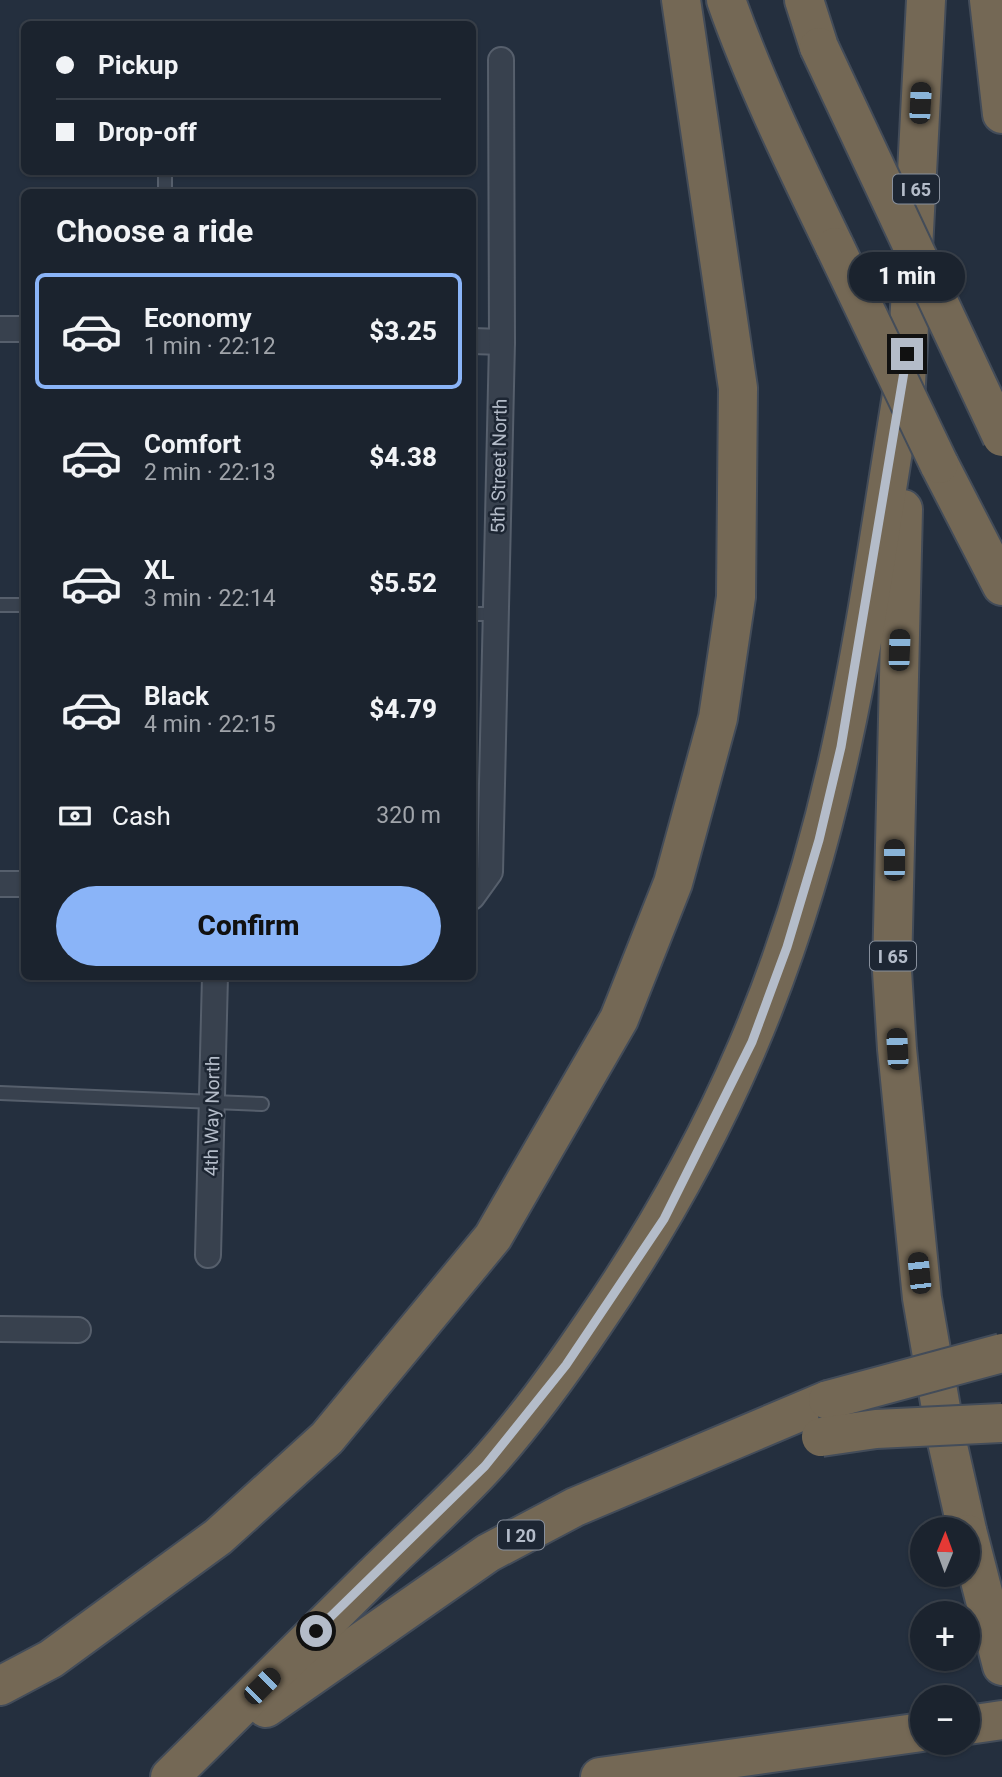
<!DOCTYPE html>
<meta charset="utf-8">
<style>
:root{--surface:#1b232e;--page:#242b36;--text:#f1f3f6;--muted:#a0a4aa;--line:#39404a;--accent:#8ab4f8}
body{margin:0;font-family:Roboto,sans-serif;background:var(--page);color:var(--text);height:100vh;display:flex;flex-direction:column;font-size:26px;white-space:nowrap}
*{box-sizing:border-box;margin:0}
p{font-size:23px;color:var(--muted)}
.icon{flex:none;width:38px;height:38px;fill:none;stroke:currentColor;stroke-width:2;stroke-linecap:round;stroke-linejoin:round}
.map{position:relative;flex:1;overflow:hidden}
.side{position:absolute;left:21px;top:189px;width:455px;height:791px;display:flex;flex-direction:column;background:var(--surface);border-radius:10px;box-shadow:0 2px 5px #0004,0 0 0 2px var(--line)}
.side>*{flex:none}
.banner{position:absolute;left:21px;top:21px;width:455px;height:154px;border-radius:10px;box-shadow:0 2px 5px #0004,0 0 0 2px var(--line);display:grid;align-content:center;height:154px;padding:0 35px;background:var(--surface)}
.needle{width:46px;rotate:1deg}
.fabs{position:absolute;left:910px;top:1517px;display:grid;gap:14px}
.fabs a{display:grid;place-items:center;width:70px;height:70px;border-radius:50%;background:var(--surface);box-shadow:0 2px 5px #0004,0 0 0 2px var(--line);font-size:35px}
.end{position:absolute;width:32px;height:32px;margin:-16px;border:9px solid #b4bcc9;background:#111;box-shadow:0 0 0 4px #111}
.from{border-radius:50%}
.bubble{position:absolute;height:49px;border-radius:24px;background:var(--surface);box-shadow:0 2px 5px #0004,0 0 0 2px var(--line);font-size:23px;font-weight:800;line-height:49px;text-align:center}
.car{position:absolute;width:21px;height:42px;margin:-21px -10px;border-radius:9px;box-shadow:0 0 5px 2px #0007;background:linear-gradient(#222 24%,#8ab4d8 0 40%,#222 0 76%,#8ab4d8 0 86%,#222 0)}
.banner b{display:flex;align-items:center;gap:24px;height:66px;font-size:26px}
.banner b+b{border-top:2px solid var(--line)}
.banner i{width:18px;height:18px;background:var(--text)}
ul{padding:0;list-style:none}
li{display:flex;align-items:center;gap:21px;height:116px;margin:0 14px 10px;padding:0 21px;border:4px solid transparent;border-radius:10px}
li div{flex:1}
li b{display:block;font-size:26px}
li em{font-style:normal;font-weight:800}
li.current{border-color:var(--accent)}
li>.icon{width:63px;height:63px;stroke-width:1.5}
h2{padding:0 35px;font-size:32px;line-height:84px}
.pay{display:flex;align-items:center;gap:18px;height:77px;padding:0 35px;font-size:26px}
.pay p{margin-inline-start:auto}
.primary-button{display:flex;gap:14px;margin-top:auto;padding:14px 35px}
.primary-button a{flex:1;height:80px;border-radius:42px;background:var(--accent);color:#111;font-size:28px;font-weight:800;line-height:80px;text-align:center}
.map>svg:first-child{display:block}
</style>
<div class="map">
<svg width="1002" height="1777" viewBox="0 0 1002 1777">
<rect width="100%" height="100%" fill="#242f3e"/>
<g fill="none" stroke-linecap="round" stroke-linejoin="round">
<defs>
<g id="service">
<polyline points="165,192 165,172"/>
<polyline points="0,605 24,605"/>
<polyline points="472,614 495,614"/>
<polyline points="0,1093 262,1104"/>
</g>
<g id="minor">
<polyline points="0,329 24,329"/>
<polyline points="472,341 502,342"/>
<polyline points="0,884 24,884"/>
<polyline points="472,897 490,872 502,342 501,60"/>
<polyline points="208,1255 215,976"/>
<polyline points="0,1329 78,1330"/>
</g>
<g id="motorway">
<path d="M726,0c30,85 70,166 109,247"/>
<polyline points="804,0 819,47"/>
<polyline points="989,0 1002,114"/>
<polyline points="905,403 926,0"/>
<polyline points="939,464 1002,586"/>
<polyline points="903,509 892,971 897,1049 922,1298 946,1437 967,1530"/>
<polyline points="968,1534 1002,1666"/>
<polyline points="0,1686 51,1659 218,1537 327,1438 493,1237 619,1019 673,883 718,718 736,597 738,388 681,0"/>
<polyline points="266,1708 488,1553 575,1507 828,1400"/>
<polyline points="968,1725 1002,1720"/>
<path d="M170,1777c68,-68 136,-135 204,-202 37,-36 76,-71 111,-109 40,-44 76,-94 109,-143 125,-182 200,-359 247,-575 27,-122 43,-247 64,-371"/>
<polyline points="600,1777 922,1732"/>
</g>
</defs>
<use href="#service" stroke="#565f6c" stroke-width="16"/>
<use href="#minor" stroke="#565f6c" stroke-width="28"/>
<use href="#motorway" stroke="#434c59" stroke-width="42"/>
<use href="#service" stroke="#38414e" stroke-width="12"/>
<use href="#minor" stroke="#38414e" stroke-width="24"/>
<use href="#motorway" stroke="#746855" stroke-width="38"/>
<defs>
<g id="motorway-bridge">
<polyline points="819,47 1002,437"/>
<polyline points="835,247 939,464"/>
<polyline points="828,1400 1002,1353"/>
<polyline points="821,1437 876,1429 1002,1423"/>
</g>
</defs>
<use href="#motorway-bridge" stroke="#434c59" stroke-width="42" stroke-linecap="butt"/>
<use href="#motorway-bridge" stroke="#746855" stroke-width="38"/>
</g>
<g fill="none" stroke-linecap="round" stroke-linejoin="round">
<polyline stroke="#b4bcc9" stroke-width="9" points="316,1631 485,1466 566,1365 664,1219 752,1042 787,947 819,840 841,747 907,354"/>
</g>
<g text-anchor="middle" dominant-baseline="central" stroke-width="5" stroke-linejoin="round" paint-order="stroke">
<g fill="#1d2633" stroke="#878f9c" stroke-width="2">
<rect x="893" y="174.5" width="46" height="29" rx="5"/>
<rect x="870" y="941.5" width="46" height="29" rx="5"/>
<rect x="498" y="1520.5" width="46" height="29" rx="5"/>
</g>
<g font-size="18" font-weight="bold" fill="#b4bcc9">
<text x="916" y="189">I 65</text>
<text x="893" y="956">I 65</text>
<text x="521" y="1535">I 20</text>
</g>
<g font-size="19" fill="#b4bcc9" stroke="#1d2633">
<text transform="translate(499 466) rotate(-89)">5th Street North</text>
<text transform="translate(212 1116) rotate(-89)">4th Way North</text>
</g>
</g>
</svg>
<div class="fabs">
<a><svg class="needle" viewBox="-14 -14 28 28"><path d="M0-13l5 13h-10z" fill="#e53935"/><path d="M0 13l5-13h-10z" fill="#a0a4aa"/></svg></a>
<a>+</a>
<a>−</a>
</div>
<i class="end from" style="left:316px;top:1631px"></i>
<i class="end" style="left:907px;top:354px"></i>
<div class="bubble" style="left:849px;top:252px;width:116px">1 min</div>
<i class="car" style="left:920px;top:103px;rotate:3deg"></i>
<i class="car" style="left:899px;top:650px;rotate:2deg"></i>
<i class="car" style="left:894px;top:860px;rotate:0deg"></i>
<i class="car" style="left:897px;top:1049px;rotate:357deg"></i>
<i class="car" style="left:919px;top:1273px;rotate:354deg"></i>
<i class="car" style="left:262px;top:1686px;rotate:45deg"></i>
<div class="banner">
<b><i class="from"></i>Pickup</b>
<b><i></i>Drop-off</b>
</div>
<section class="side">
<h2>Choose a ride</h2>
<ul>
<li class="current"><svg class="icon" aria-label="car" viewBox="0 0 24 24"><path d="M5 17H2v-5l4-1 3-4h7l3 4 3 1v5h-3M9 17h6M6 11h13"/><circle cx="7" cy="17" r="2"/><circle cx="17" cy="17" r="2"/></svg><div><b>Economy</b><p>1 min · 22:12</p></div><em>$3.25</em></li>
<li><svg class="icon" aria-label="car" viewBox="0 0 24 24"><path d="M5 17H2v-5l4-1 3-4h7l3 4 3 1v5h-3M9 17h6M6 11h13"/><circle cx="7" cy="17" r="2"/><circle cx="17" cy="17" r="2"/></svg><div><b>Comfort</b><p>2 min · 22:13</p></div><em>$4.38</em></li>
<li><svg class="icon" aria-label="car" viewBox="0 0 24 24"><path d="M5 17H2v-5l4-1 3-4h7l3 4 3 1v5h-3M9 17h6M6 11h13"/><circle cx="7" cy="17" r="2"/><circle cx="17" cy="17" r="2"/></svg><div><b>XL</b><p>3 min · 22:14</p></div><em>$5.52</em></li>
<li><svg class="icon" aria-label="car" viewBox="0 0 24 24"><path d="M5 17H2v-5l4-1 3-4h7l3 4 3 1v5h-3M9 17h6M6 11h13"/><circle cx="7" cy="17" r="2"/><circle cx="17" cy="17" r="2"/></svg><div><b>Black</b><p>4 min · 22:15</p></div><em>$4.79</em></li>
</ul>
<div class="pay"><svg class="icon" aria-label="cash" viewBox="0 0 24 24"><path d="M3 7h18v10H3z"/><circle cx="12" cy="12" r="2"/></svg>Cash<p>320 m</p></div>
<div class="primary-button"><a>Confirm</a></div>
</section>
</div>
